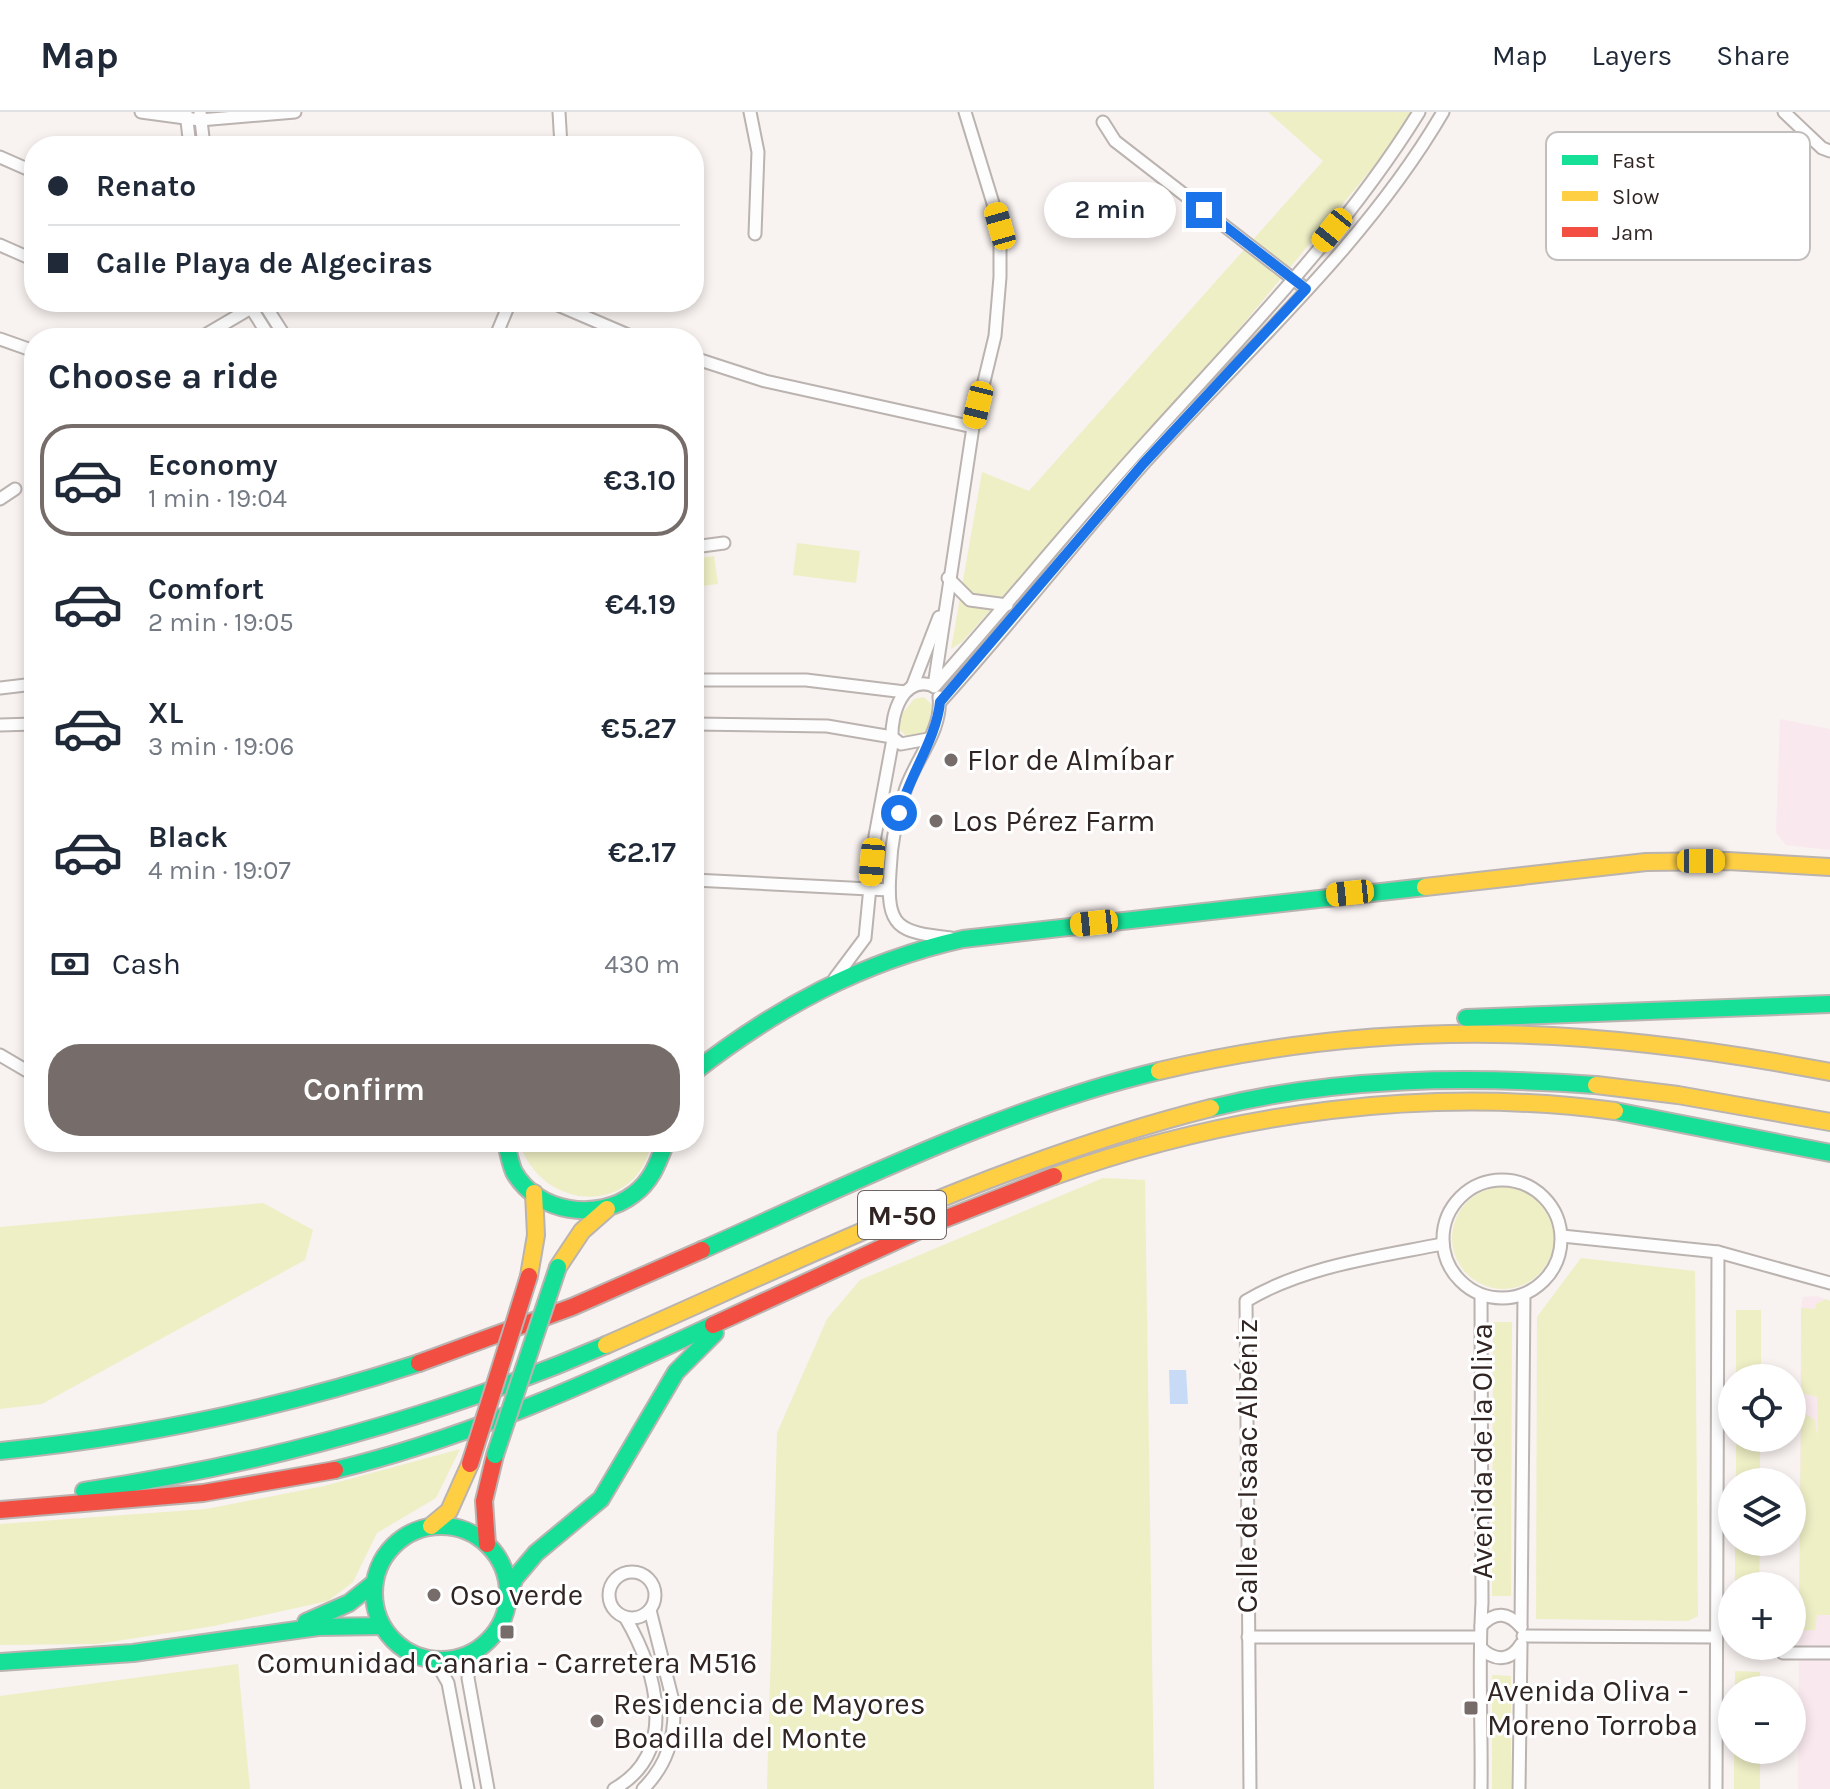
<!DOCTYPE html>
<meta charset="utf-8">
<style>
:root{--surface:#fff;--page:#f6f6f7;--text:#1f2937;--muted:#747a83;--line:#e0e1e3;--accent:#766d6a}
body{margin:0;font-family:Karla,sans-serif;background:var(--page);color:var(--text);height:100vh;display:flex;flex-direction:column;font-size:30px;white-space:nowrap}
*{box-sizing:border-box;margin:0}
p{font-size:26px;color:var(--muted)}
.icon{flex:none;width:44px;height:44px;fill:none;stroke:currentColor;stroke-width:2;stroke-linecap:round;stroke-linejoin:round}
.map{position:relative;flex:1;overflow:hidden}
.side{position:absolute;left:24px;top:216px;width:680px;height:824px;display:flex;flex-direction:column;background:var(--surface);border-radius:32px;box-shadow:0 4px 12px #0003}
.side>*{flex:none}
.hud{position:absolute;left:24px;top:24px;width:680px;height:176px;border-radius:32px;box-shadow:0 4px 12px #0003;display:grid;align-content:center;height:176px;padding:0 24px;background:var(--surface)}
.buttons{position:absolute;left:1718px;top:1252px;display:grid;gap:16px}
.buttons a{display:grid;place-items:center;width:88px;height:88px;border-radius:50%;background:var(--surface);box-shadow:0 4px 12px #0003;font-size:40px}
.end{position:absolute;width:36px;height:36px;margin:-18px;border:10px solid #1a73e8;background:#fff;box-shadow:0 0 0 4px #fff}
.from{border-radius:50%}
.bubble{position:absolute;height:56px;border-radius:28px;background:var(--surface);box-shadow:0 4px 12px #0003;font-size:26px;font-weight:600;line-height:56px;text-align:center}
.car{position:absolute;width:24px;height:48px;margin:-24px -12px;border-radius:10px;box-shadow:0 0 6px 2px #0007;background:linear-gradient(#f5c518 24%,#345 0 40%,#f5c518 0 76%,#345 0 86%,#f5c518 0)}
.hud b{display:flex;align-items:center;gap:28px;height:76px;font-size:30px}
.hud b+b{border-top:2px solid var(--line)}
.hud i{width:20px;height:20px;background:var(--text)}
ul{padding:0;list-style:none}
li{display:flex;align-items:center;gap:24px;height:112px;margin:0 16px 12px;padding:0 8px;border:4px solid transparent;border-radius:32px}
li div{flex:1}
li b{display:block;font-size:30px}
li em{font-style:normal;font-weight:600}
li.current{border-color:var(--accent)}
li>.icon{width:72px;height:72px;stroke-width:1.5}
h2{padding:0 24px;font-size:36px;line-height:96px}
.pay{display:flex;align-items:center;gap:20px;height:88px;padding:0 24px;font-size:30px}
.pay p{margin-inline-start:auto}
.action{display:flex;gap:16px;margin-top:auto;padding:16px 24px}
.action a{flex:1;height:92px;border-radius:32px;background:var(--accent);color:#fff;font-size:32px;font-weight:600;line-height:92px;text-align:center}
header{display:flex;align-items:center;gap:48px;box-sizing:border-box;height:112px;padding:0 40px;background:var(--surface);border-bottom:2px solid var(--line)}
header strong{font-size:38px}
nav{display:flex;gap:44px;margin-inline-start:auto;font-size:28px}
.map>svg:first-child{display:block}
</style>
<header>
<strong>Map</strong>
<nav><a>Map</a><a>Layers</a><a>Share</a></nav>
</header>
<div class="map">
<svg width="1830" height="1677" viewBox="0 0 1830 1677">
<rect width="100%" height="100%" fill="#f8f2f0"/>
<polygon fill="#f9e9ef" points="1780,607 1830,617 1830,738 1786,733 1776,721"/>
<polygon fill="#f9e9ee" points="1817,1184 1830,1189 1830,1677 1798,1677 1801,1196 1803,1185"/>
<g fill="#eeefc5">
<polygon points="1268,0 1412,0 1385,41 1190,276 962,530 951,537 982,360 1029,379 1323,49"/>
<polygon points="797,431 860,439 856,471 793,463"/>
<polygon points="714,444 718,472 694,475 694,447"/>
<polygon points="924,585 932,593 928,615 921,624 906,624 899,617 898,607 914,587"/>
<path d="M519,1030h132c-12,74 -109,72 -132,0z"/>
<polygon points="1103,1066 1145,1068 1154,1677 767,1677 777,1321 827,1207 860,1168"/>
<circle cx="1503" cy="1126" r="51"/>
<polygon points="263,1091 313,1118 305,1148 42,1292 0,1297 0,1115"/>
<polygon points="1581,1146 1695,1159 1698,1504 1688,1509 1536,1507 1537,1205"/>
<polygon points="1826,1187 1830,1189 1830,1503 1817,1503 1815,1518 1799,1519 1801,1299 1815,1308 1818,1329 1817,1285 1801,1281 1801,1196 1815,1197 1816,1192"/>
<rect x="1736" y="1198" width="25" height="68"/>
<polygon points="1493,1210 1512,1210 1511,1484 1492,1484"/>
<rect x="1736" y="1326" width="24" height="44"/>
<polygon points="460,1337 436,1386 377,1421 353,1470 328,1489 214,1514 97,1532 0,1533 0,1412 206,1397 324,1374"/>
<polygon points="1735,1430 1760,1430 1759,1474 1735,1474"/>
<polygon points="238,1552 250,1677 0,1677 0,1584"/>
<polygon points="1735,1559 1760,1560 1760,1578 1735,1578"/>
<polygon points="1492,1563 1511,1564 1511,1677 1492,1677"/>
<rect x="1734" y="1638" width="26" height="39"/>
</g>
<polygon fill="#c7dbf7" points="1169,1258 1186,1258 1188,1292 1170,1292"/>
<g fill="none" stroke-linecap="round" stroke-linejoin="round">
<defs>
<g id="street">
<polyline points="141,0 200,8 295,0"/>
<polyline points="200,0 204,34"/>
<polyline points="559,0 561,34"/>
<polyline points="750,0 758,40 755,122"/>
<polyline points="1784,0 1822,36 1830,39"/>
<polyline points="186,1 190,34"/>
<polyline points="1103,10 1115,29 1306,177"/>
<polyline points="0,45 34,60"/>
<polyline points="0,133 34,148"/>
<polyline points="263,190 286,226"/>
<polyline points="551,190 635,226"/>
<polyline points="248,191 270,226"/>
<polyline points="200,226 251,196"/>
<polyline points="495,226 510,190"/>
<polyline points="0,227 34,239"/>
<polyline points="694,246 765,269 973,315"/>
<polyline points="0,387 15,377"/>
<polyline points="694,435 724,431"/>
<polyline points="948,466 970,488 1007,493"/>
<polyline points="694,568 806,568 905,580"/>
<polyline points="934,574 973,315 995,224 1000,165 1000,114 965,0"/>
<polyline points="912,575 939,505"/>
<path d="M934,575c74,-83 144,-170 219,-252 93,-103 193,-205 266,-323"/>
<polyline points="0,576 34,572"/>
<path d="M939,585c4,32 -23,62 -33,91 -10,28 -15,55 -16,84 -4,56 8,60 61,66"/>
<path d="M940,590c71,-78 135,-161 205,-240 102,-113 221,-218 298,-350"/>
<polyline points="694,612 827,614 892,625"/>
<polyline points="0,613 34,612"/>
<path d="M928,627l-27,5 -9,-7c-1,-23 11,-63 42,-51"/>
<polyline points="694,768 889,778"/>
<polyline points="835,866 865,826 875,724 893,627"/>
<polyline points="0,943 34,963"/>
<circle cx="1502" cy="1127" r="59"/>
<polyline points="1562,1124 1718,1140 1830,1171"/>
<path d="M1481,1183l1,308c-4,61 0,124 -1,186"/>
<circle cx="632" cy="1483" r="23"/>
<path d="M1481,1514c14,-15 27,-14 40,1"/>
<polyline points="1521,1515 1524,1182"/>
<polyline points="1523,1524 1716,1525"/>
<polyline points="1248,1525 1478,1525"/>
<path d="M1481,1536c14,14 30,13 40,-4"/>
<polyline points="470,1541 468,1566 488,1677"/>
<polyline points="1783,1541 1830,1541"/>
<polyline points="435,1548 448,1571 468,1677"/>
<path d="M614,1677c66,-37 42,-119 11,-172"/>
<path d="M643,1677c24,-24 32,-51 31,-84l-24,-95"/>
<path d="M1250,1677l-4,-488c58,-35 131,-44 196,-57"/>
<polyline points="1519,1677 1521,1534"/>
<polyline points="1716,1677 1718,1140"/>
</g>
<g id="fast">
<polyline points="1466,906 1830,892"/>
<path d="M694,960c82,-64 167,-110 269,-133l462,-52"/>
<path d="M1211,996c125,-31 257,-32 385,-23"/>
<polyline points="1615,999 1830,1041"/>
<path d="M506,1030c2,9 4,21 8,30 23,41 84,50 120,22 18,-13 24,-32 32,-52"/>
<path d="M702,1138c149,-66 298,-141 457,-179"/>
<path d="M0,1339c144,-14 282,-43 419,-88"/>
<path d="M335,1358c133,-32 256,-88 378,-145"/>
<path d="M84,1379c180,-27 355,-74 522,-146"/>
<circle cx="441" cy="1481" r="67"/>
<polyline points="508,1482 515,1466 536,1441 601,1387 676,1260 715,1221"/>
<polyline points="306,1510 349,1491 374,1471"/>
<polyline points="0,1550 133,1541 318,1515 382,1514"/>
</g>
<g id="slow">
<polyline points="1425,775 1646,750 1728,749 1830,755"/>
<path d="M1159,959c233,-55 437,-44 671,1"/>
<polyline points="1596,973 1678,983 1830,1010"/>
<path d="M1054,1064c178,-64 373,-90 561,-65"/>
<polyline points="558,1155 582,1119 607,1097"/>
<polyline points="529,1164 536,1123 534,1081"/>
<path d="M606,1233c199,-87 393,-184 605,-237"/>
<polyline points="431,1414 449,1399 470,1352"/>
</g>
<g id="jam">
<polyline points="713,1213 942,1108 1054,1064"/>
<polyline points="419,1251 572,1195 702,1138"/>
<polyline points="0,1398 203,1381 335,1358"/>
<polyline points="487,1432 484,1389 495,1343"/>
</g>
</defs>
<use href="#street" stroke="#bab3b0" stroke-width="15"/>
<use href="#fast" stroke="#bab3b0" stroke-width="20"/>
<use href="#slow" stroke="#bab3b0" stroke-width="20"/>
<use href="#jam" stroke="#bab3b0" stroke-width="20"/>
<use href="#street" stroke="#fefdfd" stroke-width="11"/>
<use href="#fast" stroke="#16e098" stroke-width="16"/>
<use href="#slow" stroke="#ffcf43" stroke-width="16"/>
<use href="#jam" stroke="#f24e42" stroke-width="16"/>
<defs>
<polyline id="fast-bridge" points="495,1343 558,1155"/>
<polyline id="jam-bridge" points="470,1352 529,1164"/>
</defs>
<use href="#fast-bridge" stroke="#bab3b0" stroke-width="20" stroke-linecap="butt"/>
<use href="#jam-bridge" stroke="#bab3b0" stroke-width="20" stroke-linecap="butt"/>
<use href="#fast-bridge" stroke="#16e098" stroke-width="16"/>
<use href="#jam-bridge" stroke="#f24e42" stroke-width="16"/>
</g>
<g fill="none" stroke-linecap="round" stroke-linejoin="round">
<path stroke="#1a73e8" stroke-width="10" d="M899,701c10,-36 38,-76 41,-111l203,-238 163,-175 -102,-79"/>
</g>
<g fill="#766d6a" stroke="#fff" stroke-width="3">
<circle cx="951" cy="648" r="8"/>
<circle cx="936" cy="709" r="8"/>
<circle cx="434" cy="1483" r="8"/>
<rect x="499" y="1512" width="16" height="16" rx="4"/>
<rect x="1463" y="1588" width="16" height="16" rx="4"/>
<circle cx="597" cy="1609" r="8"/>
</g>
<g text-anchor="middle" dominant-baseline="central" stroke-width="6" stroke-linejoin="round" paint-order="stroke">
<rect fill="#fff" stroke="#6e6664" stroke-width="2" x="858" y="1079" width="88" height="48" rx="6"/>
<g font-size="28" font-weight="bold" fill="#302522">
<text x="902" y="1103">M-50</text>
</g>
<g font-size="30" fill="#302522" stroke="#fff" text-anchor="start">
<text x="967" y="648">Flor de Almíbar</text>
<text x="952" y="709">Los Pérez Farm</text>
<text x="450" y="1483">Oso verde</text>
<text x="507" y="1551" text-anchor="middle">Comunidad Canaria - Carretera M516</text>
<text x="1487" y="1579">Avenida Oliva -<tspan x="1487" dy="34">Moreno Torroba</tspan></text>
<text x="613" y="1592">Residencia de Mayores<tspan x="613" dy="34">Boadilla del Monte</tspan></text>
</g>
<g font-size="30" fill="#302522" stroke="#fff">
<text transform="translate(1482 1339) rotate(-90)">Avenida de la Oliva</text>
<text transform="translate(1247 1354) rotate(-90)">Calle de Isaac Albéniz</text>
</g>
</g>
<rect x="1546" y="20" width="264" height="128" rx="12" fill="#fff" stroke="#c1bebd" stroke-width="2"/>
<rect x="1562" y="43" width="36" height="10" fill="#16e098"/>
<rect x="1562" y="79" width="36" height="10" fill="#ffcf43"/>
<rect x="1562" y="115" width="36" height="10" fill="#f24e42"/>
<g font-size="22" fill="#302522">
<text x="1612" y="56">Fast</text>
<text x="1612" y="92">Slow</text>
<text x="1612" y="128">Jam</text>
</g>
</svg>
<div class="buttons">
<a><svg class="icon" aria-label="locate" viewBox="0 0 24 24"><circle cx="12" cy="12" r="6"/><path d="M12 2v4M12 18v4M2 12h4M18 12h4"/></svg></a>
<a><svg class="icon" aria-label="layers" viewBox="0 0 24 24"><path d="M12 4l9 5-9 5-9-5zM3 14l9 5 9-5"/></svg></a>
<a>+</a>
<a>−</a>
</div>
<i class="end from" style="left:899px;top:701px"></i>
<i class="end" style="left:1204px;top:98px"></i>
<div class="bubble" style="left:1044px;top:70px;width:132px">2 min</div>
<i class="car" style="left:1000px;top:114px;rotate:344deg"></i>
<i class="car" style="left:1332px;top:118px;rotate:219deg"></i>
<i class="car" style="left:978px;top:293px;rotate:194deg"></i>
<i class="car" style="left:1701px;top:749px;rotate:90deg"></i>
<i class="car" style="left:872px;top:750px;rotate:185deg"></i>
<i class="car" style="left:1350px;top:781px;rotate:264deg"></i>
<i class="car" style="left:1094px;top:811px;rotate:264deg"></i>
<div class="hud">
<b><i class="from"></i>Renato</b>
<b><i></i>Calle Playa de Algeciras</b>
</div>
<section class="side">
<h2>Choose a ride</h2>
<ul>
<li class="current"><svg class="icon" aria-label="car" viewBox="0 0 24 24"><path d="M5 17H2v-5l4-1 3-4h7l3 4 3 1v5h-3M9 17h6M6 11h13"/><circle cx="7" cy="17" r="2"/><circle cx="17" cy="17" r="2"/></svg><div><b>Economy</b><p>1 min · 19:04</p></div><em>€3.10</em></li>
<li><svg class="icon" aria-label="car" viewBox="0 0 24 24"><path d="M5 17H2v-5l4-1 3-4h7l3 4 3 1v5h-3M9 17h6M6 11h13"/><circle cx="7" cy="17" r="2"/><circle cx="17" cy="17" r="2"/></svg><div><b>Comfort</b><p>2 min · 19:05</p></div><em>€4.19</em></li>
<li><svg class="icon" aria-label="car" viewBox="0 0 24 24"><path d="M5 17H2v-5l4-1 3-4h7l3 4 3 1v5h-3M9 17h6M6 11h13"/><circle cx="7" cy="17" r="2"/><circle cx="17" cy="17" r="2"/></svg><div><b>XL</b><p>3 min · 19:06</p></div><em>€5.27</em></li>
<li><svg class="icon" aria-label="car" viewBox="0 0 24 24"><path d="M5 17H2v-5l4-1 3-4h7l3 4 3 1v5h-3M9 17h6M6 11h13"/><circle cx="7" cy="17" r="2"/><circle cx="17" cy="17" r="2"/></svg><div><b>Black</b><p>4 min · 19:07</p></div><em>€2.17</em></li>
</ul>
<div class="pay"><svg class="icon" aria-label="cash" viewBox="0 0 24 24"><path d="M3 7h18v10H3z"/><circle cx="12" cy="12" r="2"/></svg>Cash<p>430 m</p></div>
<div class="action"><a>Confirm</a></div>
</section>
</div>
